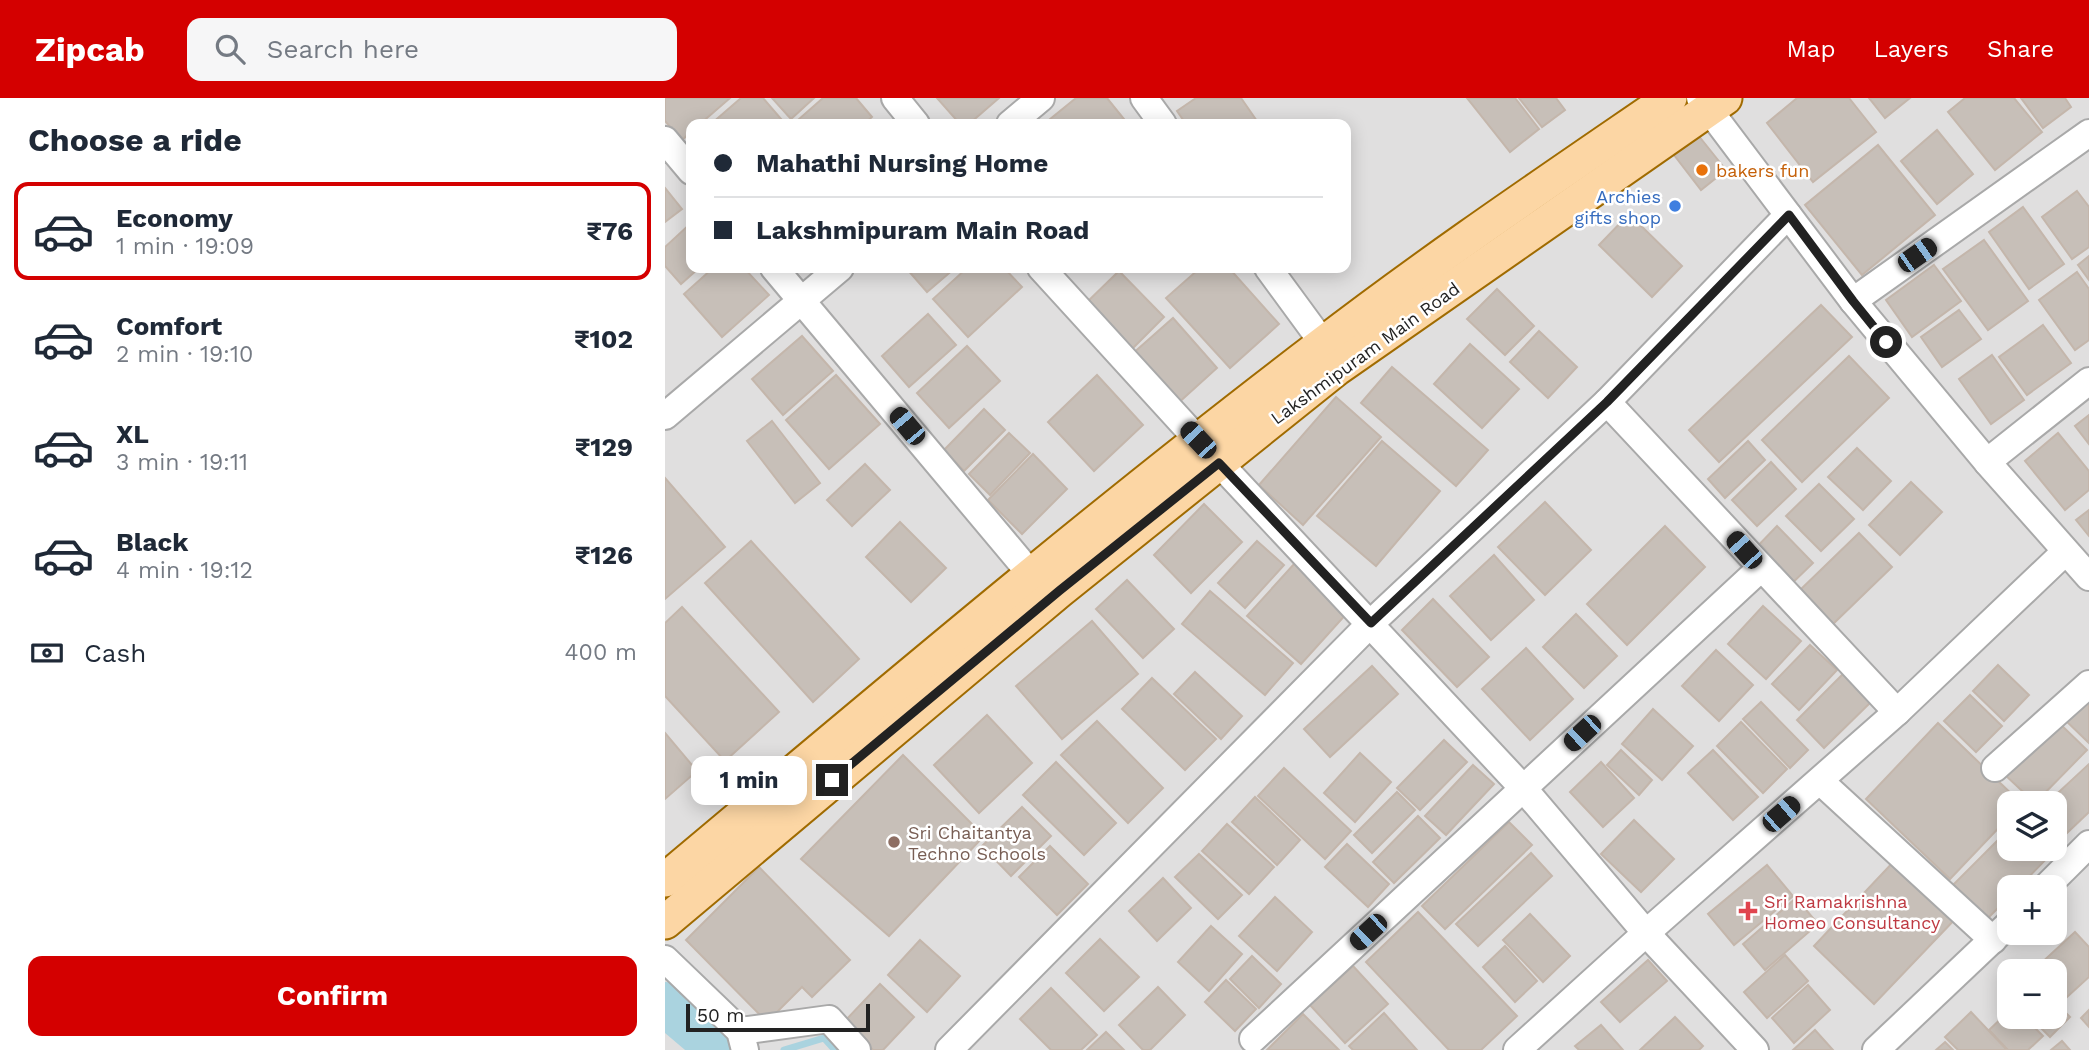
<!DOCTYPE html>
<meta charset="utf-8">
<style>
:root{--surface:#fff;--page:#f6f6f7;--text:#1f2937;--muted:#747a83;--line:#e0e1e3;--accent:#d40000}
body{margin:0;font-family:"Work Sans",sans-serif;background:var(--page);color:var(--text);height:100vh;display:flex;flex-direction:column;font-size:26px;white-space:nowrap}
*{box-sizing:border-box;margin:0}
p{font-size:23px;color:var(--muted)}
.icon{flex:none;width:38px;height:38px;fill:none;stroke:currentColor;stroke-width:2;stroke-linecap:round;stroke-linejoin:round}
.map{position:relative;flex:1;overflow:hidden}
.sheet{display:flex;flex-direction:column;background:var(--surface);width:665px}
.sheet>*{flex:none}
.guide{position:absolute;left:21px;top:21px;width:665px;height:154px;border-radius:14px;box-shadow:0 4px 18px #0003;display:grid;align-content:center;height:154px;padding:0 28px;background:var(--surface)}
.tools{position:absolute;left:1332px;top:693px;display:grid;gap:14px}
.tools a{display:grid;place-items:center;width:70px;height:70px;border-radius:14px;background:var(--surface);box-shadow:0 4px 18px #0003;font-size:35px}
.scale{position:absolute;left:21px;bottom:18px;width:184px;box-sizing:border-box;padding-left:7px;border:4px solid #222;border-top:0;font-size:19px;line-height:24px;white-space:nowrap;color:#222;-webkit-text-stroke:5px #fff;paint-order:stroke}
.end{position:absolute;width:32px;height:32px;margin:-16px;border:9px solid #222;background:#fff;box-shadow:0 0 0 4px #fff}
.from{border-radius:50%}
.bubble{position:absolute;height:49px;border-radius:14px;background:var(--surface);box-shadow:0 4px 18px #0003;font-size:23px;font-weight:700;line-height:49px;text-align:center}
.car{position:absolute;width:21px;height:42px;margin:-21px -10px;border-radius:9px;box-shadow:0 0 5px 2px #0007;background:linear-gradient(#222 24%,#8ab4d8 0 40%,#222 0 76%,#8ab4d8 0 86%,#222 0)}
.guide b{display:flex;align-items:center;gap:24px;height:66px;font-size:26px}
.guide b+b{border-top:2px solid var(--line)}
.guide i{width:18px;height:18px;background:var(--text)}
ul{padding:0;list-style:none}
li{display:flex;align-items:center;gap:21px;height:98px;margin:0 14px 10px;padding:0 14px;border:4px solid transparent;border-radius:14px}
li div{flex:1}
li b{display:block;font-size:26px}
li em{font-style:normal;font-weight:700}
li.on{border-color:var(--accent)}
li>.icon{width:63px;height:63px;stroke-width:1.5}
h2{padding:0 28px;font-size:32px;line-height:84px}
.pay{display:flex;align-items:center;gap:18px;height:77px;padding:0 28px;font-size:26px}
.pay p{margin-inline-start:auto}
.primary-button{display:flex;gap:14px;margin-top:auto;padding:14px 28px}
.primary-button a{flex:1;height:80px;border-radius:14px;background:var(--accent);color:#fff;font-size:28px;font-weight:700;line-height:80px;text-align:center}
header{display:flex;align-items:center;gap:42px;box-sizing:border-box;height:98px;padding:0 35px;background:var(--accent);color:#fff}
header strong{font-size:33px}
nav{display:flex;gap:38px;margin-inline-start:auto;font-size:24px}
.search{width:490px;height:63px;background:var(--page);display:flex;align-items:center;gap:18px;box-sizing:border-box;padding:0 24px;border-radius:14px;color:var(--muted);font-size:26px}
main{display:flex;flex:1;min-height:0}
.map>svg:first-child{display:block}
</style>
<header>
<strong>Zipcab</strong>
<div class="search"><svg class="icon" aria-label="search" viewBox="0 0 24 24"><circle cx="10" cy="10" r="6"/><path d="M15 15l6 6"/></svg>Search here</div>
<nav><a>Map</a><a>Layers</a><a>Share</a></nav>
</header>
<main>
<section class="sheet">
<h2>Choose a ride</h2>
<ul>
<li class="on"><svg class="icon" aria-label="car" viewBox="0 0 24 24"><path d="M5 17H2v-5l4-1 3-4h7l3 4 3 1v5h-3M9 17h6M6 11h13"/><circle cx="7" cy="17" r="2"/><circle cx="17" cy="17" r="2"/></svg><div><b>Economy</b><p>1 min · 19:09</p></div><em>₹76</em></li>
<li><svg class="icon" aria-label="car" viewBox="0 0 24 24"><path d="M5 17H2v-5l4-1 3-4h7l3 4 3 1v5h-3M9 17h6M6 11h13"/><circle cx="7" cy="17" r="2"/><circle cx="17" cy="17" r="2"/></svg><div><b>Comfort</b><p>2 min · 19:10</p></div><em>₹102</em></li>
<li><svg class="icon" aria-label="car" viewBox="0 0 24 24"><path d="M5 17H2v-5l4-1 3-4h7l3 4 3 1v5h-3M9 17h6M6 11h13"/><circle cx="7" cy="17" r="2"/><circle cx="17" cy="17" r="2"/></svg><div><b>XL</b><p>3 min · 19:11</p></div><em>₹129</em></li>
<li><svg class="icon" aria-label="car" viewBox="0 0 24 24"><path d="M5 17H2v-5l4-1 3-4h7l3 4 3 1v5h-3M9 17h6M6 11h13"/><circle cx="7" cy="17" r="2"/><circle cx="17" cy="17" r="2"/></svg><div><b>Black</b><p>4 min · 19:12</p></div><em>₹126</em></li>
</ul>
<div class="pay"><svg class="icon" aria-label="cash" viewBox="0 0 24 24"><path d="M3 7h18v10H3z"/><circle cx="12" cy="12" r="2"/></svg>Cash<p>400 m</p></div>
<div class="primary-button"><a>Confirm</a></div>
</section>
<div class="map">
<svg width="1424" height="952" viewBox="0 0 1424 952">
<rect width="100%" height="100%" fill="#f2efe9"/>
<path fill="#e0dfdf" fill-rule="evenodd" d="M0,0h1424v952h-1424zM26,26h655v144h-655zM1344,705h46v46h-46zM1344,789h46v46h-46zM1344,873h46v46h-46z"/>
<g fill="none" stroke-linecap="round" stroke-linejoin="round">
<polyline stroke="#aad3df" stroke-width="7" points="119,952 159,940 170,952"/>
<polyline stroke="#aad3df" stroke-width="44" points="0,906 54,952"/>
</g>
<g fill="#c7bfb8" stroke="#c4b6ab" stroke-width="2">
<polygon points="0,0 65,0 35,26 26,26 26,34 17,42 0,23"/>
<polygon points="76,0 98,0 116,21 110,26 46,26"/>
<polygon points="107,0 149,0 126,21"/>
<polygon points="158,0 191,0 207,19 199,26 138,26 134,21"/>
<polygon points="272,0 334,0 304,26 295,26"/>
<polygon points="411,0 442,0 463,26 379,26"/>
<polygon points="531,0 576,0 594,26 521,26 512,13"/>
<polygon points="802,0 850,0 874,31 845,54"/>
<polygon points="854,0 891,0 900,12 877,29"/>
<polygon points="1132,0 1184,0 1211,34 1148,84 1102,25"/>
<polygon points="1204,0 1245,0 1220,20"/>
<polygon points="1300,0 1349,0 1377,34 1330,72 1283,14"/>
<polygon points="1356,0 1400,0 1406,9 1378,30"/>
<polygon points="1272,32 1308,76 1272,106 1236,63"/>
<polygon points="1033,37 1061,72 1036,92 1009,57"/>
<polygon points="1213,47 1270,117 1197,177 1140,107"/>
<polygon points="0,90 17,111 0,124"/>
<polygon points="1412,93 1424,109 1424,149 1407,161 1377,119"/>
<polygon points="1358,109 1399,166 1364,191 1324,134"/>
<polygon points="964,116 1017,168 987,199 934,147"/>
<polygon points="26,125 26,170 34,170 16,186 0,168 0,149"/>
<polygon points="1319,142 1363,203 1323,232 1278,171"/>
<polygon points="1424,158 1424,182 1413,167"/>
<polygon points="1269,167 1296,203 1247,239 1221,202"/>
<polygon points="48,170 79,170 104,197 57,239 19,196"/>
<polygon points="241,170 290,170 262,194"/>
<polygon points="302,170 339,170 357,189 303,239 268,201"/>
<polygon points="535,170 564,170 614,226 565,270 501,200"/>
<polygon points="454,173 499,219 464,254 419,207"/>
<polygon points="1412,174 1424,191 1424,242 1410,252 1374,202"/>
<polygon points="832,191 869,228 840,257 802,221"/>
<polygon points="1156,207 1187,239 1054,364 1024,332"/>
<polygon points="1294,212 1316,241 1277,269 1256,239"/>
<polygon points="263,216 291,247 244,289 217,258"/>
<polygon points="508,220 552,270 511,307 466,257"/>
<polygon points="1378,227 1406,265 1362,297 1334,259"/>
<polygon points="874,233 912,269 883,300 845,264"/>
<polygon points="137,238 168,273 118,317 87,281"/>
<polygon points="805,246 854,291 817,330 769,286"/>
<polygon points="302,248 335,283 284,330 252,295"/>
<polygon points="1327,257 1359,302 1326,326 1294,281"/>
<polygon points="1184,258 1224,300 1137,384 1097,342"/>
<polygon points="727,269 823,352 791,388 696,305"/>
<polygon points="171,277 215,326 164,371 121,322"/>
<polygon points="432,277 478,327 429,373 383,324"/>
<polygon points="671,299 716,339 638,427 594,387"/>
<polygon points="319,311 340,332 299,373 279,352"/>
<polygon points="1424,317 1424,346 1410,328"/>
<polygon points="107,323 155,385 130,405 82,343"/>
<polygon points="344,335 365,355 325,397 304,376"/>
<polygon points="1393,335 1424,373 1424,392 1400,412 1360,363"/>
<polygon points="717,343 775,393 711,468 652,418"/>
<polygon points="1083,343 1100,362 1060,400 1043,381"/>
<polygon points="1192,350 1226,383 1198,412 1163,379"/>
<polygon points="368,356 402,391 357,436 323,402"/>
<polygon points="1106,364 1131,391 1092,428 1067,402"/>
<polygon points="200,366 225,392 187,428 162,402"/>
<polygon points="0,380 60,449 0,501"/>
<polygon points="1246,384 1277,414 1235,457 1204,427"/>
<polygon points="1154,386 1189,421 1156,453 1121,418"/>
<polygon points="880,404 926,452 880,497 833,449"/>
<polygon points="539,406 577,444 526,495 489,457"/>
<polygon points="1424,412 1424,438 1411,422"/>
<polygon points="235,424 281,470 246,504 201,459"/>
<polygon points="1000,428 1040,469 962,547 922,506"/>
<polygon points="1112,428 1148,465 1120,492 1085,456"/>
<polygon points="1194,435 1227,469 1167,527 1134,493"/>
<polygon points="86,443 194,561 148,604 40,485"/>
<polygon points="592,443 619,467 580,510 553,485"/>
<polygon points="829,457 869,502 826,542 785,498"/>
<polygon points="630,465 683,514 636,566 582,518"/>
<polygon points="462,482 509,531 478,560 431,511"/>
<polygon points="545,493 628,565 600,597 517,526"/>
<polygon points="768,501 824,559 792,589 737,532"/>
<polygon points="1098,508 1136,543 1101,581 1063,546"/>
<polygon points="17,509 114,614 60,663 0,598 0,525"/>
<polygon points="911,516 952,558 919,590 878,549"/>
<polygon points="427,523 473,576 397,641 351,588"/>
<polygon points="1145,547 1172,572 1134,612 1107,586"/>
<polygon points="861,550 908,601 865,642 817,591"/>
<polygon points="1051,552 1088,587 1054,623 1017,588"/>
<polygon points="1333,567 1364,597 1339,623 1308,593"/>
<polygon points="707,568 733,596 665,659 639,631"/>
<polygon points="530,574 577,618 556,641 509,596"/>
<polygon points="1179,575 1207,603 1159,650 1132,622"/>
<polygon points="487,580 551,641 520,672 457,611"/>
<polygon points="1424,591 1424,645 1397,619"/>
<polygon points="1305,597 1337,628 1311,654 1279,623"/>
<polygon points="1096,604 1143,652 1125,670 1078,621"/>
<polygon points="988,611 1028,648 997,682 957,646"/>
<polygon points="322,617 367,665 314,715 269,667"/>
<polygon points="1391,622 1422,652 1370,705 1339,676"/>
<polygon points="432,623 498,690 463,725 396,657"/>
<polygon points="1076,624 1122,671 1098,695 1052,648"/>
<polygon points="1273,625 1356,705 1344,705 1344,719 1285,781 1201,701"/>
<polygon points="0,635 32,673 0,701"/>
<polygon points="779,642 802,664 755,712 732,690"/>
<polygon points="956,652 987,682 974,697 942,667"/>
<polygon points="1048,652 1093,699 1068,722 1023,675"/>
<polygon points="695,655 726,684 690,724 659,695"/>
<polygon points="238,657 319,738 224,838 136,761"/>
<polygon points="391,664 451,725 419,757 358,697"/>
<polygon points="936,664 969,700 938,729 905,694"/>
<polygon points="1424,666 1424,714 1402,735 1390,721 1390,705 1382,705"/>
<polygon points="808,667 829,686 781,737 760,718"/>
<polygon points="619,670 686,733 660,761 593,698"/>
<polygon points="732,694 750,712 707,755 689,737"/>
<polygon points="590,699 635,742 612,767 567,724"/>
<polygon points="357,709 386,738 346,778 317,748"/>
<polygon points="753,718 775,740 729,785 708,764"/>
<polygon points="969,722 1009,761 976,794 936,756"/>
<polygon points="844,724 867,747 780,831 757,808"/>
<polygon points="562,726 609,769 584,796 537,753"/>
<polygon points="1344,731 1344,751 1390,751 1390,741 1395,747 1354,789 1344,789 1344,799 1319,824 1285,790"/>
<polygon points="682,746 724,786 703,809 660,769"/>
<polygon points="385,748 423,786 392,817 354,779"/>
<polygon points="866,755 887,778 813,848 791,826"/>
<polygon points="534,756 577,797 553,821 510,779"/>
<polygon points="1233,759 1294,817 1209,906 1149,848"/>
<polygon points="1102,767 1128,798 1069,847 1043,816"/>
<polygon points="94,769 185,862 147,899 137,889 102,924 21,842"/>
<polygon points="498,780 526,810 492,843 464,813"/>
<polygon points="610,799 647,834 612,873 574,838"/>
<polygon points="1131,800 1153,826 1100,872 1078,846"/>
<polygon points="753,814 852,918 816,952 784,952 701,864"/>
<polygon points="865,816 905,858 878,884 838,842"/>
<polygon points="546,828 577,856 544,893 513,864"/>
<polygon points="1410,834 1424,849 1424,879 1402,899 1390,884 1390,873 1379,873 1374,867"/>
<polygon points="435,841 474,879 439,913 401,875"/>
<polygon points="255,842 295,878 262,914 223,877"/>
<polygon points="840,848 872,883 850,904 818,869"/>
<polygon points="1120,857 1143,883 1102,920 1079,894"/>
<polygon points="587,858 616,886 594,910 565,881"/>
<polygon points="983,862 1002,883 955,924 936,904"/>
<polygon points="688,868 723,906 680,945 645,907"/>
<polygon points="561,882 591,911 570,933 540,904"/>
<polygon points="215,886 249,919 218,952 208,952 179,924"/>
<polygon points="1143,887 1165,912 1129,945 1107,920"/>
<polygon points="493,889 520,917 485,952 478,952 454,927"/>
<polygon points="386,890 432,937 416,952 386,952 355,921"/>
<polygon points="1390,904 1405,919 1385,939 1365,919 1390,919"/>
<polygon points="1424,912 1424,929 1416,920"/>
<polygon points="1344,913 1344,919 1359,919 1378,938 1363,952 1343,952 1324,932"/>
<polygon points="1306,914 1342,952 1293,952 1280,939"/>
<polygon points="719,915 752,952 688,952 684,948"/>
<polygon points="638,916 674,952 602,952"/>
<polygon points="1010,919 1038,948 1034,952 975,952"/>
<polygon points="936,927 958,952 914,952 910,948"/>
<polygon points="1150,932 1168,952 1128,952"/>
<polygon points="441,934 459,952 422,952"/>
<polygon points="1397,943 1405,952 1386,952"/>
<polygon points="1280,944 1288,952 1271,952"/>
</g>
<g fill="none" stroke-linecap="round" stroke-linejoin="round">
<defs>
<g id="minor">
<polyline points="230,0 251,26"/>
<polyline points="479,0 498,26"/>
<polyline points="1035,0 1188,203 1322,364 1424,479"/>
<polyline points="345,26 376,0"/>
<polyline points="0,42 26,73"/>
<polyline points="109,170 365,475"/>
<polyline points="376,170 554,365 858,690 981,835 1090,952"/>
<polyline points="603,170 658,245"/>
<polyline points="1188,203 1424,35"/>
<polyline points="942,304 1232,614"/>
<polyline points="0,318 175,170"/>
<polyline points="1322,364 1424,283"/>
<polyline points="1330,670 1424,586"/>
<polyline points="1155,683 1328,842"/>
<polyline points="1381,789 1424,746"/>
<polyline points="0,861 75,933 80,952"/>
<polyline points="75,933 164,921 192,952"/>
<polyline points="588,941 1096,470"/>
<polyline points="284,952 706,525 942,304 1123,117"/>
<polyline points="852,952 981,835 1232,614 1400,454"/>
<polyline points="1211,952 1344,826"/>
</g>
<g id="major">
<path d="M0,782c216,-181 430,-363 655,-534 113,-87 232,-167 350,-248"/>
<polyline points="0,824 394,493 671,271 1060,0"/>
</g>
</defs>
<use href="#minor" stroke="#a9a9a9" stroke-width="30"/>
<use href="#major" stroke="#a06b00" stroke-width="37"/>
<use href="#minor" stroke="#fff" stroke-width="26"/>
<use href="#major" stroke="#fcd6a4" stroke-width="33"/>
</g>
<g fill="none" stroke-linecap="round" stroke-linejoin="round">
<polyline stroke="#222" stroke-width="9" points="167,682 394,493 554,365 706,525 942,304 1124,117 1188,203 1221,244"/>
</g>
<circle fill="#e8710a" stroke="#fff" stroke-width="2.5" cx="1037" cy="72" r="7"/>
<circle fill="#3f7fe0" stroke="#fff" stroke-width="2.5" cx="1010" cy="108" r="7"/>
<circle fill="#8d6e63" stroke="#fff" stroke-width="2.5" cx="229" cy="744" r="7"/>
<path fill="#e0444e" stroke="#fff" stroke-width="2.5" d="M1079.5 802.5h7v7h7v7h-7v7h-7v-7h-7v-7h7z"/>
<g text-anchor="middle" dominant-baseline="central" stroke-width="5" stroke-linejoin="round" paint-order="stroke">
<g font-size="18" fill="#c56008" stroke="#fff" text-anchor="start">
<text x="1051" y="72">bakers fun</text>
</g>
<g font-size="18" fill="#366cbe" stroke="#fff" text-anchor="end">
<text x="996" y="98">Archies<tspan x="996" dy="21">gifts shop</tspan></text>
</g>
<g font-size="18" fill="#222" stroke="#fff">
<text transform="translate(700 255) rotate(-36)">Lakshmipuram Main Road</text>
</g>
<g font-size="18" fill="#785e54" stroke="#fff" text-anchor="start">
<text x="243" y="734">Sri Chaitantya<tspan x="243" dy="21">Techno Schools</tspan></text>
</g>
<g font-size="18" fill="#be3a42" stroke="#fff" text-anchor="start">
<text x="1099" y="803">Sri Ramakrishna<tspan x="1099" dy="21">Homeo Consultancy</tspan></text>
</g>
</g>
</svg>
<div class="tools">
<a><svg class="icon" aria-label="layers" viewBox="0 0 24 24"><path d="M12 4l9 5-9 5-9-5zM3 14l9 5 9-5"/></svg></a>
<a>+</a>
<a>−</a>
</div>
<div class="scale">50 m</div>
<i class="end from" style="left:1221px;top:244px"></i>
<i class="end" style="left:167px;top:682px"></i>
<div class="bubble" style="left:26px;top:658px;width:116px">1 min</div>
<i class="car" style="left:1252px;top:157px;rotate:55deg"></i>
<i class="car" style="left:242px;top:328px;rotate:320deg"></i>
<i class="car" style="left:533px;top:342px;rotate:317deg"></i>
<i class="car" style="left:1079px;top:452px;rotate:318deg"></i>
<i class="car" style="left:917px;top:635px;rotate:227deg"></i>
<i class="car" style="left:1116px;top:716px;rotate:49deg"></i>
<i class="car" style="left:703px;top:834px;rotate:227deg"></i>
<div class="guide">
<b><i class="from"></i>Mahathi Nursing Home</b>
<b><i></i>Lakshmipuram Main Road</b>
</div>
</div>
</main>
